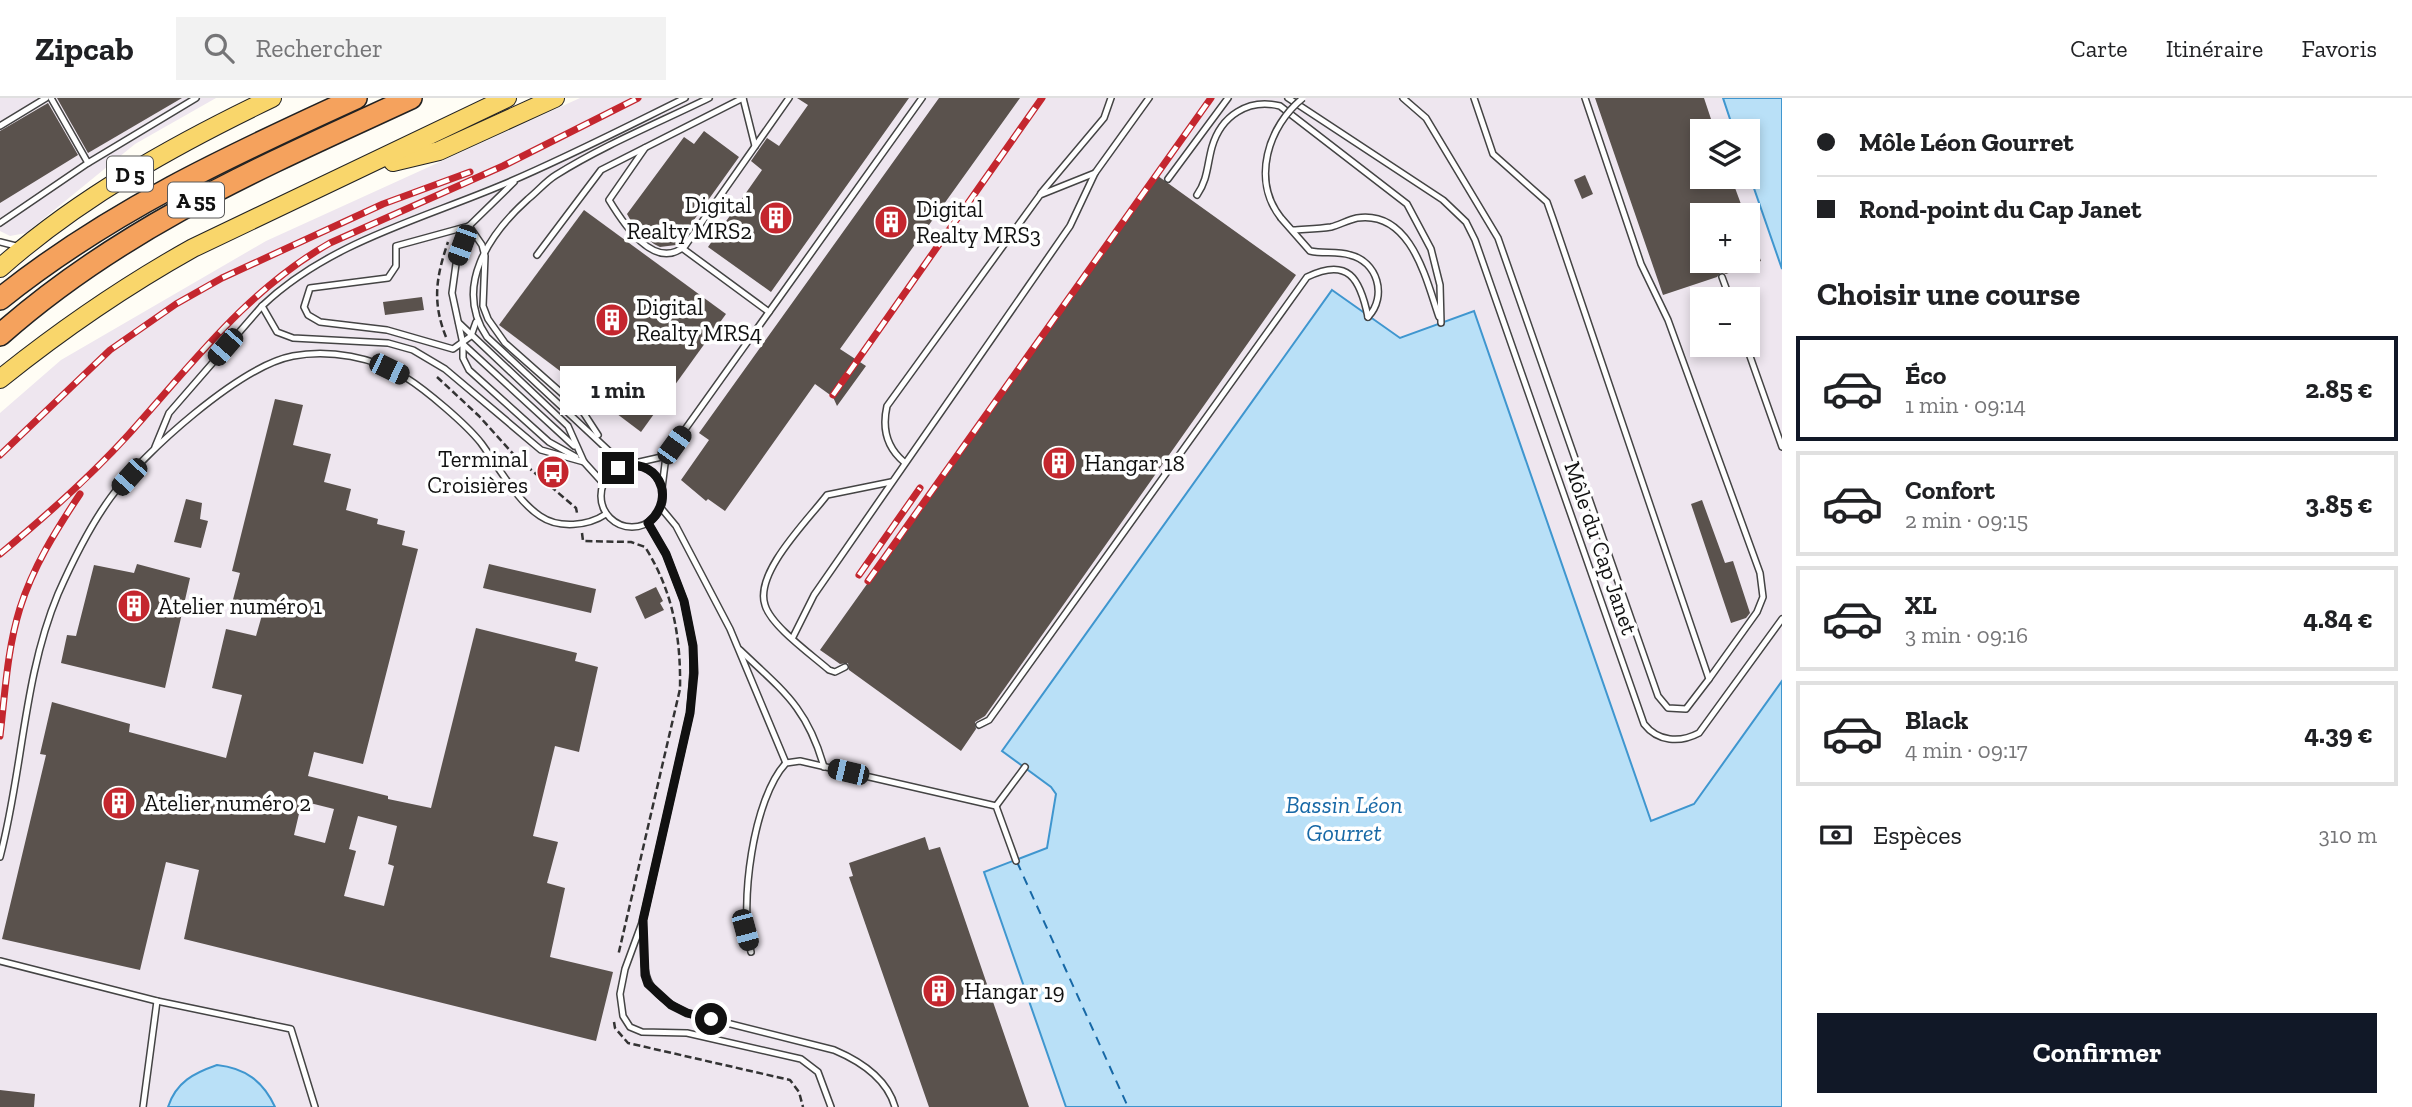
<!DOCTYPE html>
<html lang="fr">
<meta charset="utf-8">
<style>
:root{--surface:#fff;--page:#f2f2f2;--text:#202124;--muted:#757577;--line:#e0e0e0;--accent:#111827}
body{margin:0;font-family:"Zilla Slab",serif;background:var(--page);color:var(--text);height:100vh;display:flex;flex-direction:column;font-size:26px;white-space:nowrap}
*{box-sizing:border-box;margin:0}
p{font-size:23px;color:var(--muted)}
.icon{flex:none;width:38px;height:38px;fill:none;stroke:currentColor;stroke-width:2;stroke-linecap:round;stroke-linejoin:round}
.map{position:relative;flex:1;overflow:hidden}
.drawer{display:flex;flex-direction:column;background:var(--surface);width:630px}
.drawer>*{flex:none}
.hud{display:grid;align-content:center;height:154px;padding:0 35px;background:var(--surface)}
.fabs{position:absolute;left:1690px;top:21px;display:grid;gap:14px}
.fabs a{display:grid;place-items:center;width:70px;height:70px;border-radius:0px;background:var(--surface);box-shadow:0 4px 10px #0003;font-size:35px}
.end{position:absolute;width:32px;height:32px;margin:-16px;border:9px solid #111;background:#fff;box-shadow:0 0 0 4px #fff}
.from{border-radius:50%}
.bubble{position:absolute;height:49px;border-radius:0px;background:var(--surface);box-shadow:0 4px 10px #0003;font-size:23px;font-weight:700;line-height:49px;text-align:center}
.car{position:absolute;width:21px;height:42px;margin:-21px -10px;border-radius:9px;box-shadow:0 0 5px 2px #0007;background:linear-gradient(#222 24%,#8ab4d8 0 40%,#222 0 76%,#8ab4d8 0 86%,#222 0)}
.hud b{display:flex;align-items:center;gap:24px;height:66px;font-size:26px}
.hud b+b{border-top:2px solid var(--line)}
.hud i{width:18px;height:18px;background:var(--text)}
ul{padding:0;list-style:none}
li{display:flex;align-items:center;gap:21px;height:105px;margin:0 14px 10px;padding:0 21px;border:4px solid var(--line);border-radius:0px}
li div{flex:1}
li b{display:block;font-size:26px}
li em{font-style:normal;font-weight:700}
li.selected{border-color:var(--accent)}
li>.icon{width:63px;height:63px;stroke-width:1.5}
h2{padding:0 35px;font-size:32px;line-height:84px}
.pay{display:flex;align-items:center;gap:18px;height:77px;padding:0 35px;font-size:26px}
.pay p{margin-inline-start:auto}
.cta{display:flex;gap:14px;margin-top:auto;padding:14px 35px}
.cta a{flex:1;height:80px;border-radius:0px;background:var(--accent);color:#fff;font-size:28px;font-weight:700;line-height:80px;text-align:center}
header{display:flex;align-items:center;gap:42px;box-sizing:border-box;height:98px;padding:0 35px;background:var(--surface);border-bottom:2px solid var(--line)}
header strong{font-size:33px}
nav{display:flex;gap:38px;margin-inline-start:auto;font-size:24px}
.search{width:490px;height:63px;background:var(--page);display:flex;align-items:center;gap:18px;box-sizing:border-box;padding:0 24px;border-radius:0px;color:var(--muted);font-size:26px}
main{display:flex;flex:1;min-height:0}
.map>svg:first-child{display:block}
</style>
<header>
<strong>Zipcab</strong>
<div class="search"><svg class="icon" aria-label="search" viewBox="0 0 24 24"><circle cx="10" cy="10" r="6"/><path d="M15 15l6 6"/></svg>Rechercher</div>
<nav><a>Carte</a><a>Itinéraire</a><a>Favoris</a></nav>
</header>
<main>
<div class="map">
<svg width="1782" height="1009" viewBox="0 0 1782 1009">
<rect width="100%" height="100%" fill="#fffdf5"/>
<g fill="#eee6ef" fill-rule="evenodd">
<polygon points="0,0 216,0 135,46 26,135 10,138 0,133"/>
<path d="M580,0h1143l11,33h-31v46h45v-5l34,97v412l-88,123 -43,17 -178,-510 -73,27 -5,-2 -393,414 49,37 5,7 -9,54 -63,25 82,234h-1066v-694l61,-53 205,-119zM1703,117h45v46h-45zM1703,201h45v46h-45z"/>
</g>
<g fill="#b9e0f7" stroke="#3f96cf" stroke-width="2">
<polygon points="1723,0 1782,0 1782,171 1748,73 1748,33 1734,33"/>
<polygon points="1332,192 1400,240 1474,213 1651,723 1694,706 1782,583 1782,1009 1066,1009 984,774 1047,750 1056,696 1051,689 1002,653"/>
<path d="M217,967c28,3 46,16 58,42h-107c8,-25 26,-34 49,-42z"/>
</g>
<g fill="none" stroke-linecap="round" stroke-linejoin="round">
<polyline stroke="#1768a6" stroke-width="2" stroke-dasharray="9 7" stroke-linecap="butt" points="1017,764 1128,1009"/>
</g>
<g fill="#5a524d" fill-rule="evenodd">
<polygon points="57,0 182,0 88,55"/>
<polygon points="797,0 909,0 771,194 708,149 762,72 751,63 767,40 779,48 808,7"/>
<polygon points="939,0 1020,0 840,251 866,268 837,308 833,299 815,286 725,413 708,401 706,403 681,382 709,342 699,335"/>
<polygon points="1595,0 1704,0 1715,33 1703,33 1703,79 1731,79 1745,117 1703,117 1703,163 1748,163 1750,133 1761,163 1726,176 1721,174 1717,179 1663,197"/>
<polygon points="48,5 78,57 0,105 0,33"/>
<polygon points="704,33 739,59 676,147 660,149 654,146 635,130 627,116 684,39 694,46"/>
<polygon points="1585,77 1593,96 1582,101 1574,82"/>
<polygon points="1158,78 1296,177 985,618 975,624 976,631 961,653 849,572 848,565 840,566 820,552"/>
<polygon points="584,112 726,216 641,334 499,227"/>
<polygon points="422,199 424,212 385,217 383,204"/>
<path d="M275,301l28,6 -10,40 38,9 -7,28 27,7 -5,21 32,9 -1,5 28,7 -3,14 16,4 -55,215 -49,-12 -6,24 80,20v3l43,9 45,-180 101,25 -2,8 23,6 -19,85 -24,-6 -22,90 25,6 -11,41 18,5 -15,69 63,15 -17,69 -412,-102 15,-69 -33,-8 -26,108 -138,-31 44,-184 -6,-1 12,-52 78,22 -1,8 97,26 16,-63 -30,-7 14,-59 30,7 6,-21 -31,-8 9,-34 -8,-2zM302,703l32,8 -9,34 -31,-8zM358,718l39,10 -9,38 6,2 -10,40 -40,-10 12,-45 -7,-2z"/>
<polygon points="186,401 202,405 200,421 208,423 201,450 174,444"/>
<polygon points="1702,402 1725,465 1733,463 1750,515 1746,520 1731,525 1691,406"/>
<polygon points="137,466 190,480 165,590 61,565 67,537 76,538 94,467 134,475"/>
<polygon points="489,466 596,491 591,515 483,490"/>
<polygon points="656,489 663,503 660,505 664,512 645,521 635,499"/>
<polygon points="925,739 929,752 940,749 1029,1009 929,1009 849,779 853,778 849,765"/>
<polygon points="0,992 35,996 34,1009 0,1009"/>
</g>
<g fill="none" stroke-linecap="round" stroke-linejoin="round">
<defs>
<g id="service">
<polyline points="51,0 88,65"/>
<polyline points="743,0 755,48"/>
<path d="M1288,0l155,102 23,22 9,18 169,484c14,18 36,19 55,9l83,-114"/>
<polyline points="1403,0 1426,20 1498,140 1658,598 1668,610 1686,611 1709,581 1553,121 1547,104 1493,56 1474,0"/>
<polyline points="1585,0 1641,166 1668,222 1760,475 1763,499 1757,514 1709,581"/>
<polyline points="0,28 46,0"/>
<path d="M645,50l-36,52c14,23 45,72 76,46l104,-148"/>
<polyline points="1168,81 1228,0"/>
<polyline points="514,84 469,128 456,166 452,195 463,246 463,260 469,272 549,344 576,359"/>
<polyline points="1041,95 1104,20 1111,0"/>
<path d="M1197,97c11,-16 10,-30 15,-48 9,-31 36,-49 68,-41l127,98 24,45 9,36 1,38"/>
<path d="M1281,120l29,33c13,3 27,0 40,4 27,6 38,41 18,62"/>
<polyline points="0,125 88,65 196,0"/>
<polyline points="469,128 396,148 396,168 388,180 310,190 304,209 308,217 320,224 387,232 453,251 471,238 476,224"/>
<polyline points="469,128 482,147 485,158 483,208 488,221 505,245 583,314 598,337"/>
<path d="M1293,132c12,-1 25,-1 38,-3 8,-2 17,-7 26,-9 54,-8 69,61 82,99"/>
<polyline points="0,144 20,149"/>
<polyline points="682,150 769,214"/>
<polyline points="537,157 601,72 743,0"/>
<polyline points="1722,179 1730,201"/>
<polyline points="459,225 568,328 584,364 603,385"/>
<polyline points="463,246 574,348"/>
<polyline points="1746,247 1782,349"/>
<polyline points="155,349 169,315 262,208"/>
<path d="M584,364l-43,-12 -96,-81 -32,-19 -25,-7 -95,-5 -16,-6 -15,-26c66,-63 157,-86 240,-121 62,-26 122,-57 183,-87"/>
<path d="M904,364c-18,-15 -22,-34 -17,-56l153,-211 55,-22 54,-75"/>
<polyline points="635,365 666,358"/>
<circle cx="632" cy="398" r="31"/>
<path d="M624,367l-137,-128c-34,-50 2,-103 41,-138 10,-8 18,-18 28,-24 48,-30 102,-52 153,-77"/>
<polyline points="662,390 666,358 922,0"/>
<polyline points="661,410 676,428 730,531 786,665"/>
<polyline points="648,425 666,456 684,503 693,548 693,575 690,615 643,822 625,871 620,896 623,918 630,929 642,934 687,935 801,961 818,974 831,1009"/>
<polyline points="793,539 814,497 1070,128 1095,75"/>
<path d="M740,552c43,41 67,57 84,117"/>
<path d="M845,569l-10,5 -6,-2c-17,-15 -58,-44 -64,-65 -11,-32 43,-85 62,-110l64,-13"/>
<path d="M979,627l10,-5 318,-443c41,-20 53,1 61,40"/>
<polyline points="996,708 1025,669"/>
<path d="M0,759c23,-87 23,-179 58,-263 15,-34 31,-67 53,-97 32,-44 129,-131 182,-141 36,-7 81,1 112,21 21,13 61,47 76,66 17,23 35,57 59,73 19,13 48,10 66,-2"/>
<path d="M643,827c2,49 -5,64 44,88l147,37c26,11 53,28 61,57"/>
<path d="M751,854c-12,-47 2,-154 35,-189l14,-2 196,45 20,55"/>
<polyline points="0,863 157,903 291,931 315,1009"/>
<polyline points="143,1009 157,903"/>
</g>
<g id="primary">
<polyline points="393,64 439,53 555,0"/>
<path d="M0,170c80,-71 176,-124 272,-170"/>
<path d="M0,281c61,-49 125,-93 193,-131l314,-150"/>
</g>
<g id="motorway">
<path d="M0,201c108,-87 231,-144 356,-201"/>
<path d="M0,237c123,-109 264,-169 411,-237"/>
</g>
</defs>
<use href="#service" stroke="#444" stroke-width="8"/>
<use href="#primary" stroke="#222" stroke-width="20"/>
<use href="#motorway" stroke="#222" stroke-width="24"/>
<g stroke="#333" stroke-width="2.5" stroke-dasharray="7 3.5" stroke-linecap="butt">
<path d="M446,239c-14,-35 -10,-60 2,-95"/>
<polyline points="437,279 479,318 515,358 576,410 577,415"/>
<path d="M582,435l1,8 48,1 14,5c28,44 36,91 35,142l-62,267"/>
<polyline points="614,924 615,930 628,945 790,982 799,994 803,1009"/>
</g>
<use href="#service" stroke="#fff" stroke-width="5"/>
<use href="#primary" stroke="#f9d66b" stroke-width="18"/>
<use href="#motorway" stroke="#f5a25d" stroke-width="21"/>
<defs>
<g id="rail">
<polyline points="833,297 1042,0"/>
<polyline points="0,357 110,252 176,206 222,180 383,106 470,74"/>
<path d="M0,456c46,-38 89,-76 129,-120 63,-70 118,-144 201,-191l173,-77 135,-68"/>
<polyline points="859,477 920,390"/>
<polyline points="868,483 1211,0"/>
<path d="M0,638c5,-42 7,-86 20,-128 13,-41 36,-78 60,-114"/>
</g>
</defs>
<use href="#rail" stroke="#c4262e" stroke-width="7"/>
<use href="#rail" stroke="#fff" stroke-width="4.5" stroke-dasharray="13" stroke-linecap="butt"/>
<defs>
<path id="service-bridge" d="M1281,120c-30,-38 -13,-92 22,-120"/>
</defs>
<use href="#service-bridge" stroke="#444" stroke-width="8" stroke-linecap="butt"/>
<use href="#service-bridge" stroke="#fff" stroke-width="5"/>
</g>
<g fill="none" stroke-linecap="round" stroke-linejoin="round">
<path stroke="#111" stroke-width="9" d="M618,370c38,-14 61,29 30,55l18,31 18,47 9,45 1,27 -4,40 -47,207 2,55 3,9 23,21 16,8 24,6"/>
</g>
<defs>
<symbol id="building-disc" viewBox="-11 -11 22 22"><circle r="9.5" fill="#c4262e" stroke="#fff"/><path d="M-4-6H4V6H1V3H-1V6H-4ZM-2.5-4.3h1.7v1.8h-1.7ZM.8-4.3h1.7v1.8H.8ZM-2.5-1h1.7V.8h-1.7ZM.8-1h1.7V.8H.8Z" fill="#fff"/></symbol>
<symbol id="bus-disc" viewBox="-11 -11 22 22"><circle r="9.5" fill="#c4262e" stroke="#fff"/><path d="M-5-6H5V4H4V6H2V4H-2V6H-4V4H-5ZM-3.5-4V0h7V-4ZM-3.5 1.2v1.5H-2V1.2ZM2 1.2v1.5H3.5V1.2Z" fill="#fff"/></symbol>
</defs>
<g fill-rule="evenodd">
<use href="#building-disc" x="757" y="101" width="38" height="38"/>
<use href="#building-disc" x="872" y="105" width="38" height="38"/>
<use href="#building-disc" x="593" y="203" width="38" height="38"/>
<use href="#building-disc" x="1040" y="346" width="38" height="38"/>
<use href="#bus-disc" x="534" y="355" width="38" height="38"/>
<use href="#building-disc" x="115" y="489" width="38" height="38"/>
<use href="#building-disc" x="100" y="686" width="38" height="38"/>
<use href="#building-disc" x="920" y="874" width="38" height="38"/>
</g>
<g text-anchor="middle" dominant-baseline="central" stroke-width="7" stroke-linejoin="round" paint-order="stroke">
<g fill="#fff" stroke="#585858" stroke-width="2">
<rect x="107" y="58.5" width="46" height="35" rx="5"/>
<rect x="168" y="84.5" width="56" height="35" rx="5"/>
</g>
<g font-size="21" font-weight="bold" fill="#111">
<text x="130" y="76">D 5</text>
<text x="196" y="102">A 55</text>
</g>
<g font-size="23" fill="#111" stroke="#fff" text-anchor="start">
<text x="752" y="107" text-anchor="end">Digital<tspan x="752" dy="26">Realty MRS2</tspan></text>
<text x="916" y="111">Digital<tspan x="916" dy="26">Realty MRS3</tspan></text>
<text x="636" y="209">Digital<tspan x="636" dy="26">Realty MRS4</tspan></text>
<text x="528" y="361" text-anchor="end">Terminal<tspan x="528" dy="26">Croisières</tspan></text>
<text x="1084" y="365">Hangar 18</text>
<text x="158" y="508">Atelier numéro 1</text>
<text x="144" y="705">Atelier numéro 2</text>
<text x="964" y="893">Hangar 19</text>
</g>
<g font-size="23" fill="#111" stroke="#fff">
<text transform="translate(1601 450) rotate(71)">Môle du Cap Janet</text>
</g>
<g font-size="24" font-style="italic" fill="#1768a6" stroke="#fff">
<text x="1344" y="706">Bassin Léon<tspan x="1344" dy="28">Gourret</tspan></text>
</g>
</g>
</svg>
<div class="fabs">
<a><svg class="icon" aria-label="layers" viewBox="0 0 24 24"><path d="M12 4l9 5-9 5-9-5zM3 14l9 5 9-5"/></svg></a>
<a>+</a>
<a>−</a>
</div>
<i class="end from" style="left:711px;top:921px"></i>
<i class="end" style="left:618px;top:370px"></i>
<div class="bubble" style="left:560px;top:268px;width:116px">1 min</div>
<i class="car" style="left:462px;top:147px;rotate:200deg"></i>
<i class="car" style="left:225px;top:249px;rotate:221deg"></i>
<i class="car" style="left:389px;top:271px;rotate:116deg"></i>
<i class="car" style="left:674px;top:347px;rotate:36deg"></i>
<i class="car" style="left:129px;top:379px;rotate:222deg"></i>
<i class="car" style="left:848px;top:674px;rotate:283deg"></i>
<i class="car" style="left:745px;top:832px;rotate:165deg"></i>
</div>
<section class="drawer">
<div class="hud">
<b><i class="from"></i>Môle Léon Gourret</b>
<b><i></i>Rond-point du Cap Janet</b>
</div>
<h2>Choisir une course</h2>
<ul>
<li class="selected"><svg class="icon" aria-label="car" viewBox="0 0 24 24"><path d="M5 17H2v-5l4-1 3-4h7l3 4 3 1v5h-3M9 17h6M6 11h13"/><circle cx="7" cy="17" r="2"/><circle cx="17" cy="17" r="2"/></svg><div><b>Éco</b><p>1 min · 09:14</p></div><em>2.85 €</em></li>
<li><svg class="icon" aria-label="car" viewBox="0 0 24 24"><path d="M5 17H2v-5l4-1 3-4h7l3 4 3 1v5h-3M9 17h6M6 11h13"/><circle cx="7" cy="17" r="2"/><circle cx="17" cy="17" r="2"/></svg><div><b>Confort</b><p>2 min · 09:15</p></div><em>3.85 €</em></li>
<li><svg class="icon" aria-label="car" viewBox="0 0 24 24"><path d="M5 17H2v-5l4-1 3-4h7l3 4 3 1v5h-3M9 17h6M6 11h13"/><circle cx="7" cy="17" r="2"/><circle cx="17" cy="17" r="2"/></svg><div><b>XL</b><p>3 min · 09:16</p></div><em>4.84 €</em></li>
<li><svg class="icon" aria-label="car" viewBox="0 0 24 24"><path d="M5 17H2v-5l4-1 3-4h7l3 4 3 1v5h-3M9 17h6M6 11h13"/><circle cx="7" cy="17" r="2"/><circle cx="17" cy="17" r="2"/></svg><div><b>Black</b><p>4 min · 09:17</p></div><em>4.39 €</em></li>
</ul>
<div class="pay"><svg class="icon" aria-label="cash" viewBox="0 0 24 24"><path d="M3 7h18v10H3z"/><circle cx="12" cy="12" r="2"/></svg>Espèces<p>310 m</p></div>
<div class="cta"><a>Confirmer</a></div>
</section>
</main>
